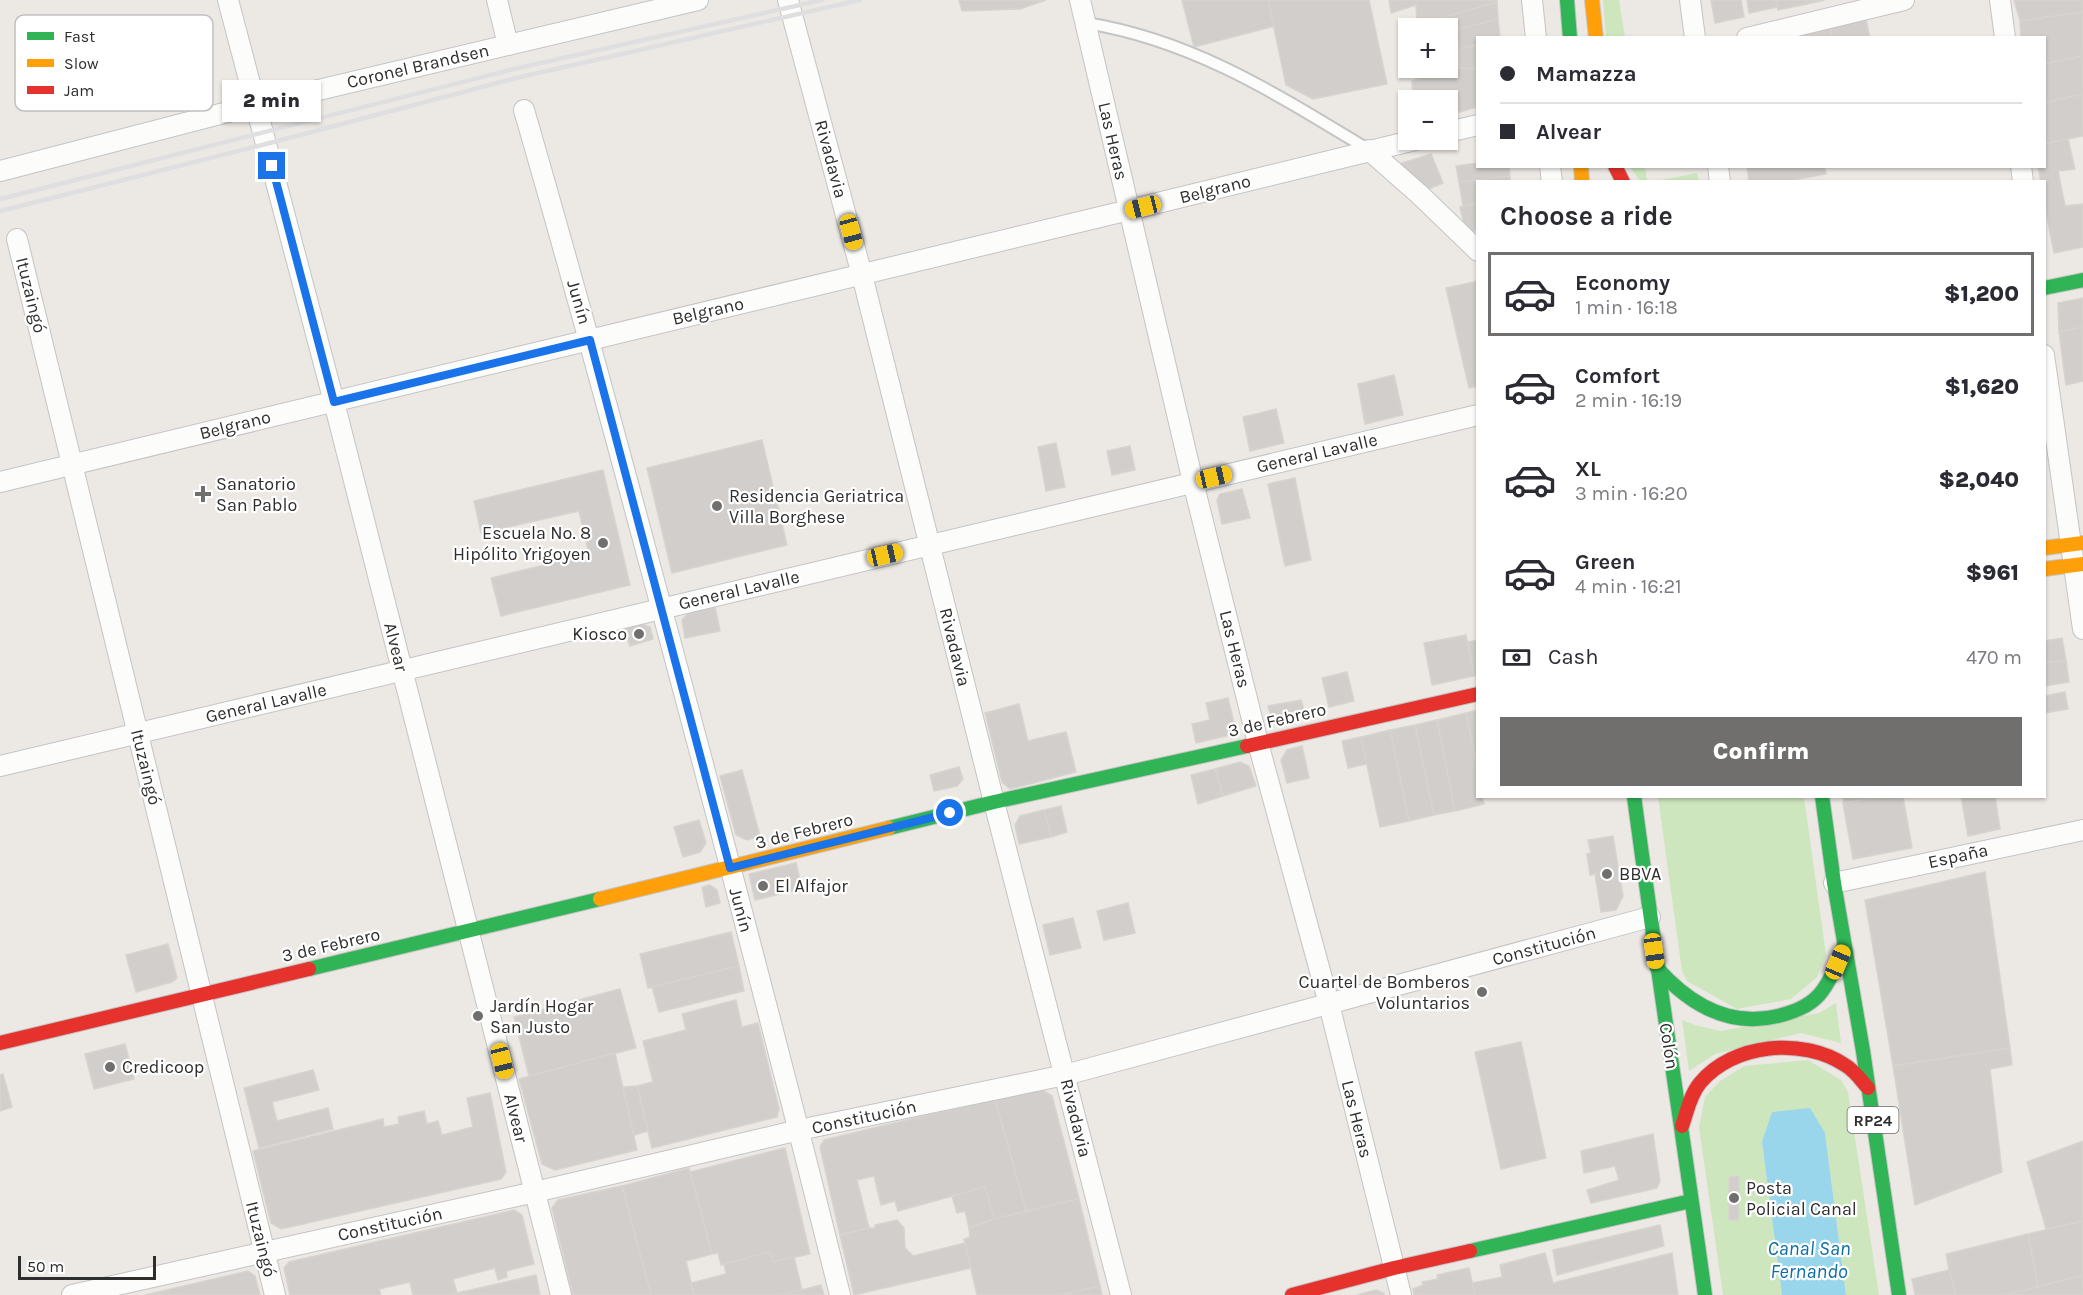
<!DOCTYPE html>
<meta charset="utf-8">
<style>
:root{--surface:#fff;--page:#f2f2f3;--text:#2b2b33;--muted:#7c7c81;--line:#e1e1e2;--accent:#706f6e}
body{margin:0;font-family:Karla,sans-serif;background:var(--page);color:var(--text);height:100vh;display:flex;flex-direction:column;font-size:22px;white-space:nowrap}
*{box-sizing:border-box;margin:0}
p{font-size:20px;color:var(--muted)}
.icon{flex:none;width:33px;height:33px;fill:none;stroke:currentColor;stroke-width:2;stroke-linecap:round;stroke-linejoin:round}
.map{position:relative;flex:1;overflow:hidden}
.sheet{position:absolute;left:1476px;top:180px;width:570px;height:618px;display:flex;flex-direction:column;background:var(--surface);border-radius:0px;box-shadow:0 2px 4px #0004}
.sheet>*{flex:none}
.top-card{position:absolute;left:1476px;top:36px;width:570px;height:132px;border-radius:0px;box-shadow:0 2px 4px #0004;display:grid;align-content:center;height:132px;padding:0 24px;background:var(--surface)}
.tools{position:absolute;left:1398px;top:18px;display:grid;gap:12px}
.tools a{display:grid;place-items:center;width:60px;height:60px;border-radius:0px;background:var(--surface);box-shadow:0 2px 4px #0004;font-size:30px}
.scale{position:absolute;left:18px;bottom:15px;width:138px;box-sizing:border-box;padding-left:6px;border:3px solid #2e2e2e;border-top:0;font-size:16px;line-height:21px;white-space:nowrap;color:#2e2e2e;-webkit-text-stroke:4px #fff;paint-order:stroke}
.end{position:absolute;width:27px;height:27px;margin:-14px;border:8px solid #1a73e8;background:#fff;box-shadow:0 0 0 3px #fff}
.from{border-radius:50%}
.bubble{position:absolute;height:42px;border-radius:0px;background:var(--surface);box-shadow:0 2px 4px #0004;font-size:20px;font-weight:800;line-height:42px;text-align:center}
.car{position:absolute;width:18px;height:36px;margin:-18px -9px;border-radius:8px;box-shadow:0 0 4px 2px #0007;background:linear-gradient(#f5c518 24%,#345 0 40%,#f5c518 0 76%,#345 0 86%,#f5c518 0)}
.top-card b{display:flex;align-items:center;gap:21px;height:57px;font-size:22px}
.top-card b+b{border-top:2px solid var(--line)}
.top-card i{width:15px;height:15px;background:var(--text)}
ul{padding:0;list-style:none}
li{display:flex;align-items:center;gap:18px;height:84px;margin:0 12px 9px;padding:0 12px;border:3px solid transparent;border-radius:0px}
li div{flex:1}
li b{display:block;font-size:22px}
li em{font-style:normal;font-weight:800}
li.active{border-color:var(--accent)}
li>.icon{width:54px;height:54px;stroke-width:1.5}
h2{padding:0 24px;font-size:27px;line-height:72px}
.pay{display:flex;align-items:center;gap:15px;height:66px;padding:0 24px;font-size:22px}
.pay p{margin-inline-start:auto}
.cta{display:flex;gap:12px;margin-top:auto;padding:12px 24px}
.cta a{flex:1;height:69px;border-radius:0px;background:var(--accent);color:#fff;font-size:24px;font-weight:800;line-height:69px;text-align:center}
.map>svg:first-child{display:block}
</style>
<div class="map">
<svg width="2083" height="1295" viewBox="0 0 2083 1295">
<rect width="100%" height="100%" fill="#ece8e4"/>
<g fill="#cee6be">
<polygon points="1603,0 1619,0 1625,37 1606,37"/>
<polygon points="1630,167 1645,167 1647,181 1640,181"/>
<polygon points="1697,173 1699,181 1657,181"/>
<polygon points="1658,797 1804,797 1826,955 1817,977 1791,999 1737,1009 1687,981 1682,971"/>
<polygon points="1836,1003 1841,1043 1801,1033 1715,1054 1689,1071 1682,1020 1698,1026 1721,1031 1819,1013"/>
<polygon points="1808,1060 1841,1080 1848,1092 1879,1295 1846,1295 1825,1133 1762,1142 1782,1295 1723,1295 1699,1127 1705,1097 1720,1081 1744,1066"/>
</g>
<polygon fill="#99d6ec" points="1810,1108 1825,1133 1846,1295 1782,1295 1762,1142 1772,1112"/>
<g fill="#d1cecb" stroke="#d7d4d0" stroke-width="1.5">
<polygon points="959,0 1046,0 1020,9 962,11"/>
<polygon points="1182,0 1268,0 1275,26 1194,47"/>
<polygon points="1268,0 1369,0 1387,84 1313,99 1286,85"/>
<polygon points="1389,0 1497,0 1497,2 1417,25 1416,5 1391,13"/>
<polygon points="1711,0 1741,0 1744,17 1715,23"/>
<polygon points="1747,0 1777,0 1778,7 1749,13"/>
<polygon points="1776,0 1806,0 1807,4 1778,10"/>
<polygon points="1806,0 1825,0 1806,4"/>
<polygon points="2014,0 2083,0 2083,12 2020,21"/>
<polygon points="1497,2 1498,19 1448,32 1448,28 1425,28 1424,23"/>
<polygon points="2083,12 2083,56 2044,64 2044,38 2021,38 2020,21"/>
<polygon points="1498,19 1500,38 1478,38 1478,45 1459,49 1455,30"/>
<polygon points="1866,19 1870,38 1832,38 1830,28"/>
<polygon points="1830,28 1832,38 1787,38"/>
<polygon points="1478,45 1478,69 1459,68 1459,49"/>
<polygon points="2083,56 2083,94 2044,103 2044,64"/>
<polygon points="1459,68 1478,69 1478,107 1448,115 1448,100 1413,100 1412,81 1441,71"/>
<polygon points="2083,94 2083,136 2044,144 2044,103"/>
<polygon points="2068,139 2075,169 2058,171 2065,206 2083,204 2083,247 2054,253 2044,202 2044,182 2041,182 2038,166 2044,166 2044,144"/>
<polygon points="1431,154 1443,183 1429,189 1399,164"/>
<polygon points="1478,163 1478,166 1509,166 1510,176 1459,182 1456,166"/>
<polygon points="1747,166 1825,166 1826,174 1782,182 1749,182"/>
<polygon points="1510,176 1510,182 1478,182 1478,203 1463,206 1459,182"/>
<polygon points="1478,203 1478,230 1470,232 1464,224 1460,207"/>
<polygon points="1478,281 1478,386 1469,388 1446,288"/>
<polygon points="2083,298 2083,327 2059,332 2058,303"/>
<polygon points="2083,327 2083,381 2066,385 2059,332"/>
<polygon points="1394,375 1403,415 1365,424 1358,384"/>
<polygon points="1276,409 1284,443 1250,451 1243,417"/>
<polygon points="762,440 787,545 672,573 647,468"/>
<polygon points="1056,443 1065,487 1046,491 1038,447"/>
<polygon points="1130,446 1135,470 1112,475 1107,451"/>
<polygon points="603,470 630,585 501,616 491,578 589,554 579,511 481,533 474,501"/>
<polygon points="1295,478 1311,560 1285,566 1268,484"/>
<polygon points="1242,489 1250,518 1222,524 1217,500 1220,494"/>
<polygon points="715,607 720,631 685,638 682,620 689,612"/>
<polygon points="639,623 650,627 653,639 630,646 624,628"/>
<polygon points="1466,635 1474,676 1432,685 1424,643"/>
<polygon points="2062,638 2066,660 2044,663 2044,641"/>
<polygon points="1478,640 1478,675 1474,676 1468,642"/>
<polygon points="2066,660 2069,682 2044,686 2044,663"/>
<polygon points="1347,672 1354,701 1329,707 1322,678"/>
<polygon points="2065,692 2068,709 2044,713 2044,696"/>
<polygon points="1228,698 1235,727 1230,735 1196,743 1192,724 1210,720 1206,703"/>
<polygon points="1301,700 1305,713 1276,719 1271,717 1268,706"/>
<polygon points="1019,704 1028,741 1066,732 1076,772 1010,789 1002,782 985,713"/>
<polygon points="1478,710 1478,771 1477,771 1466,713"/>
<polygon points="1466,713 1478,772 1478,796 1482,796 1484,804 1455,811 1437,720"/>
<polygon points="1437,720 1455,811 1434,815 1415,725"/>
<polygon points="1415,725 1434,815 1409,821 1390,730"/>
<polygon points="1390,730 1409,821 1380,827 1361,737"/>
<polygon points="1361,737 1367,764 1348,768 1342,741"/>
<polygon points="1302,746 1309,778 1287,783 1281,760 1287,750"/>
<polygon points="1240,762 1249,766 1256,786 1223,796 1215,769"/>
<polygon points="959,767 963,779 957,786 934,791 930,775"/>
<polygon points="1215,769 1223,796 1198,804 1191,775"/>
<polygon points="742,770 760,836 747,840 736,835 720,776"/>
<polygon points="1844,796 1891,796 1843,803"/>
<polygon points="1882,796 1903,796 1912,848 1853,859 1843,803"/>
<polygon points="1961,796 1995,796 2000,829 1968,836"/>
<polygon points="1061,806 1067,832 1051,837 1044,810"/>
<polygon points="1044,810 1051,837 1019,844 1015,825 1020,816"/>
<polygon points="699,820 706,843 700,852 683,857 674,827"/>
<polygon points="1613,836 1623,896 1616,910 1601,912 1595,874 1590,875 1587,854 1591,853 1588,840"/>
<polygon points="796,863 802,889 755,900 749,874"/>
<polygon points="1985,872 2010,1048 1893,1066 1865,900"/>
<polygon points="710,885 717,890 720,903 706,907 702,887"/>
<polygon points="1128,903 1135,933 1104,940 1097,911"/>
<polygon points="1073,918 1081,948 1050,955 1043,925"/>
<polygon points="731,932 739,966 648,988 640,954"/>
<polygon points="168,944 177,978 172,982 136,992 126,955"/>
<polygon points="739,966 744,991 659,1012 652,987"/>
<polygon points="620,989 636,1048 529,1076 514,1017"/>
<polygon points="736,1000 742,1027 758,1023 779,1109 777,1117 652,1148 637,1086 653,1082 643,1041 686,1030 682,1014"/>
<polygon points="1521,1042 1546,1158 1501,1169 1475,1052"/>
<polygon points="125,1044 134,1079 94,1089 85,1054"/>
<polygon points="2010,1048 2012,1065 1990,1069 2002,1172 1915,1205 1893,1066"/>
<polygon points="615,1053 637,1150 555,1170 542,1164 519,1079"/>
<polygon points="313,1070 319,1090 272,1102 277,1121 328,1108 333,1129 259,1148 244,1088"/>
<polygon points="3,1074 12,1107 0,1111 0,1075"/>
<polygon points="637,1086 648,1131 634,1135 623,1087"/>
<polygon points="1041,1089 1052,1096 1079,1199 1026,1211 995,1099"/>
<polygon points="490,1093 506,1172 501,1179 281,1229 271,1223 253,1151 383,1119 384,1127 399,1124 398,1117 424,1111 427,1124 438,1121 442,1135 473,1127 467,1098"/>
<polygon points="995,1099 1026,1211 994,1219 985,1187 898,1211 895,1201 881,1205 874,1176 857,1180 869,1228 840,1235 820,1147 824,1140"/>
<polygon points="1653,1134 1660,1181 1657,1188 1591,1203 1587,1190 1619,1180 1615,1166 1584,1173 1581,1151"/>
<polygon points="2083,1141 2083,1221 2046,1229 2027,1162"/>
<polygon points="785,1148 810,1254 773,1262 770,1252 721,1265 718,1253 712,1254 690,1172"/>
<polygon points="689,1168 712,1254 686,1261 694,1295 651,1295 622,1186"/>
<polygon points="1739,1176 1739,1220 1729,1220 1729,1177"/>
<polygon points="622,1186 651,1295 573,1295 552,1208 558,1200"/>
<polygon points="985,1187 994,1219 969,1228 965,1211 957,1213 952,1196"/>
<polygon points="1079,1199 1100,1286 1060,1295 977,1295 964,1239 970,1237 969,1228 994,1219"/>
<polygon points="514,1210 522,1215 534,1264 506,1271 507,1277 498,1280 495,1268 453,1279 457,1293 446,1295 413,1295 410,1282 379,1289 381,1295 290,1295 284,1268 289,1262"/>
<polygon points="897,1220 904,1228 905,1248 913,1256 965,1243 971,1268 854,1295 840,1235 869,1228 875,1228 875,1225"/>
<polygon points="2083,1221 2083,1275 2038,1287 2028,1234"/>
<polygon points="1660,1225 1664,1246 1557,1275 1553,1250"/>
<polygon points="2028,1234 2038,1287 2005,1295 1954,1295 1946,1254"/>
<polygon points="770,1252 773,1262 794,1257 802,1290 780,1295 694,1295 691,1283 726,1274 724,1264"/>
<polygon points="1545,1253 1553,1283 1672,1253 1678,1295 1475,1295 1472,1283 1502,1277 1500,1265"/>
<polygon points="1469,1268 1475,1295 1414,1295 1413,1289 1423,1285 1422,1282 1438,1279 1437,1275"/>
<polygon points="1949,1270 1956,1295 1915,1295 1912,1279"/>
<polygon points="248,1271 255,1276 260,1295 145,1295"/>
<polygon points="536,1275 540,1295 446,1295 457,1293"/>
<polygon points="2083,1275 2083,1295 2005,1295 2038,1287"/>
<polygon points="821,1285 824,1295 780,1295 802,1290"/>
<polygon points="1100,1286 1102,1295 1060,1295"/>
<polygon points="1376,1290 1384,1293 1384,1295 1357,1295"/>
</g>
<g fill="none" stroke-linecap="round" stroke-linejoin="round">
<defs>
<path id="lane" d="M1086,23c107,17 192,72 283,127"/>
<g id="street">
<polyline points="228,0 334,402 561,1295"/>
<polyline points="497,0 508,45"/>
<polyline points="788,0 862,275 994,802 1121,1295"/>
<polyline points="1080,0 1193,482 1258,743 1329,1004 1401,1295"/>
<polyline points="1532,0 1536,38"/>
<polyline points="1690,0 1695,38"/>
<polyline points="2000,0 2005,38"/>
<polyline points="1747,38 1904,0"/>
<path d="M524,110c63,218 121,436 179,654 47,177 93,353 137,531"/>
<polyline points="1448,132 1478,125"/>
<polyline points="1369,150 1419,194 1478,251"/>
<polyline points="1550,166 1552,182"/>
<polyline points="1718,166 1720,182"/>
<polyline points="2021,166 2023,182"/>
<polyline points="0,171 255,105 698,0"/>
<polyline points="17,239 275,1295"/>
<polyline points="2044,355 2083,629"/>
<polyline points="0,482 1129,210 1415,140"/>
<polyline points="0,766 1478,415"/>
<polyline points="1834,883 2083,830"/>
<polyline points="72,1295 535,1192 799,1130 1065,1075 1650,917"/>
</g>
<g id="fast">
<polyline points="1567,0 1570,38"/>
<polyline points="2044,288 2083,280"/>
<path d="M1634,796c22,167 48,332 71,499"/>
<polyline points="1822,796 1834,883 1863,1051 1899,1295"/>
<polyline points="889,828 994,802 1247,746"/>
<path d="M1657,968c32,36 72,60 121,48 15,-4 30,-9 41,-21 12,-14 18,-32 25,-49"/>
<polyline points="309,969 600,899"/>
<polyline points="1470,1251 1691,1201"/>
</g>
<g id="slow">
<polyline points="1592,0 1596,38"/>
<polyline points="1581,166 1582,182"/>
<polyline points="2044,548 2083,543"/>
<polyline points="2044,569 2083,564"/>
<polyline points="600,899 889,828"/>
</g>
<g id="jam">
<polyline points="1615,166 1623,182"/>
<polyline points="1247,746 1478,694"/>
<polyline points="0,1043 309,969"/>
<path d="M1682,1126c5,-14 8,-31 18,-43 33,-40 103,-46 145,-18 9,5 16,15 23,23"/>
<polyline points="1292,1295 1394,1268 1470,1251"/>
</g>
</defs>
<use href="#lane" stroke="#c5c4c5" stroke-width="14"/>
<use href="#street" stroke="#c5c4c5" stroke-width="22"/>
<use href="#fast" stroke="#c5c4c5" stroke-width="16"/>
<use href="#slow" stroke="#c5c4c5" stroke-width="16"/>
<use href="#jam" stroke="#c5c4c5" stroke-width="16"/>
<use href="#lane" stroke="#fcfcfb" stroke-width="10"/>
<use href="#street" stroke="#fcfcfb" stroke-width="20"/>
<use href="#fast" stroke="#30b455" stroke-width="14"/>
<use href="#slow" stroke="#ff9f0a" stroke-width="14"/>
<use href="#jam" stroke="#e5322d" stroke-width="14"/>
<g stroke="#dfdfe1" stroke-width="4.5">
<polyline points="0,199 514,69 822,0"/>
<polyline points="0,211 266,144 516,78 860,0"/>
</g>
</g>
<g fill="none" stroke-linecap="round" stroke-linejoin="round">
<polyline stroke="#1a73e8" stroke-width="8" points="272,166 334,402 590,340 730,868 950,813"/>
</g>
<g fill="#706f6e" stroke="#fff" stroke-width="2">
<path d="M200 485h6v6h6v6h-6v6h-6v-6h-6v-6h6z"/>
<circle cx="717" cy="506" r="6"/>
<circle cx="603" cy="543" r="6"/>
<circle cx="639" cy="634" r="6"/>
<circle cx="1607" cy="874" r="6"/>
<circle cx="763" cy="886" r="6"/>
<circle cx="1482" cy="992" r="6"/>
<circle cx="478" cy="1016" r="6"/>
<circle cx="110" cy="1067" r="6"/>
<circle cx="1734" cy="1198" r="6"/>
</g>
<g text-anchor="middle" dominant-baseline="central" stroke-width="4.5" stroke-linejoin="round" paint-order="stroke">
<rect fill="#fff" stroke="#6d6d6d" stroke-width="1.5" x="1847.5" y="1107" width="51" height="26" rx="4.5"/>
<g font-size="16" font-weight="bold" fill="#2e2e2e">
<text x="1873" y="1120">RP24</text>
</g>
<g font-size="18" fill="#2e2e2e" stroke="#fff">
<text transform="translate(418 66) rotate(-13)">Coronel Brandsen</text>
<text transform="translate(1113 141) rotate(77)">Las Heras</text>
<text transform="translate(831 159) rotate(75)">Rivadavia</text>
<text transform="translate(1215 189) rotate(-14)">Belgrano</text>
<text transform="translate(31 295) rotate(76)">Ituzaingó</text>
<text transform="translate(579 302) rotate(74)">Junín</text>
<text transform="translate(708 311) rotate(-13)">Belgrano</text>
<text transform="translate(235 425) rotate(-14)">Belgrano</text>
<text transform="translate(1317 453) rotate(-13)">General Lavalle</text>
<text transform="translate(739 590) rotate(-13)">General Lavalle</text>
<text transform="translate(396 647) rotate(76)">Alvear</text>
<text transform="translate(955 647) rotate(76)">Rivadavia</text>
<text transform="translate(1235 649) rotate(76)">Las Heras</text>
<text transform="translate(266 703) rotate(-13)">General Lavalle</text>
<text transform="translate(1277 720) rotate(-13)">3 de Febrero</text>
<text transform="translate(146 767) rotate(76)">Ituzaingó</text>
<text transform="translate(804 831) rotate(-14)">3 de Febrero</text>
<text transform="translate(1958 856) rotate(-12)">España</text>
<text transform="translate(741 910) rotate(75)">Junín</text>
<text transform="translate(331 945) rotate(-13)">3 de Febrero</text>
<text transform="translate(1544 946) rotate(-15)">Constitución</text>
<text transform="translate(1669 1046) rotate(81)">Colón</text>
<text transform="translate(864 1117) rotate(-12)">Constitución</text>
<text transform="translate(516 1118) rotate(76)">Alvear</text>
<text transform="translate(1076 1118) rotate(76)">Rivadavia</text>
<text transform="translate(1357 1119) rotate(76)">Las Heras</text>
<text transform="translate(390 1224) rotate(-12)">Constitución</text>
<text transform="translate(261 1239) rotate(76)">Ituzaingó</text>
</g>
<g font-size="18" fill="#2e2e2e" stroke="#fff" text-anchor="start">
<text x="216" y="484">Sanatorio<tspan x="216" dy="21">San Pablo</tspan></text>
<text x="729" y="496">Residencia Geriatrica<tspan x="729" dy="21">Villa Borghese</tspan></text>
<text x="591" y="533" text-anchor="end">Escuela No. 8<tspan x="591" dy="21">Hipólito Yrigoyen</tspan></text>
<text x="627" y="634" text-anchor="end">Kiosco</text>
<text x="1619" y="874">BBVA</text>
<text x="775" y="886">El Alfajor</text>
<text x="1470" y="982" text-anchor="end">Cuartel de Bomberos<tspan x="1470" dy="21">Voluntarios</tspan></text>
<text x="490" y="1006">Jardín Hogar<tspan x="490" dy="21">San Justo</tspan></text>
<text x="122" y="1067">Credicoop</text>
<text x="1746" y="1188">Posta<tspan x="1746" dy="21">Policial Canal</tspan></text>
</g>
<g font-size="20" font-style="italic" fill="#0d6fa3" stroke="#fff">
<text x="1809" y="1248">Canal San<tspan x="1809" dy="23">Fernando</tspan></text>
</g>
</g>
<rect x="15" y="15" width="198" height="96" rx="9" fill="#fff" stroke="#c0c0c0" stroke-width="1.5"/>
<rect x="27" y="32" width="27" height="8" fill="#30b455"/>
<rect x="27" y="59" width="27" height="8" fill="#ff9f0a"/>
<rect x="27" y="86" width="27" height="8" fill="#e5322d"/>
<g font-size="16" fill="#2e2e2e">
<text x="64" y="42">Fast</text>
<text x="64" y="69">Slow</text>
<text x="64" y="96">Jam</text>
</g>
</svg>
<div class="tools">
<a>+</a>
<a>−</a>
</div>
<div class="scale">50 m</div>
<i class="end from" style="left:950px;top:813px"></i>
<i class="end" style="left:272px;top:166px"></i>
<div class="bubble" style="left:222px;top:80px;width:99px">2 min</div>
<i class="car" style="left:1143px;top:207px;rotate:256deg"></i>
<i class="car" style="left:851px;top:232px;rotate:165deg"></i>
<i class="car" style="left:1214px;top:477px;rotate:77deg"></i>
<i class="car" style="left:885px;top:555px;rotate:77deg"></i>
<i class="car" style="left:1654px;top:951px;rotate:172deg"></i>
<i class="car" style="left:1838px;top:962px;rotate:23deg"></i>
<i class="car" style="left:502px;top:1061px;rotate:166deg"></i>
<div class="top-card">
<b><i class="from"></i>Mamazza</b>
<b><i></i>Alvear</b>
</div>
<section class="sheet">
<h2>Choose a ride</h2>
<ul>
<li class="active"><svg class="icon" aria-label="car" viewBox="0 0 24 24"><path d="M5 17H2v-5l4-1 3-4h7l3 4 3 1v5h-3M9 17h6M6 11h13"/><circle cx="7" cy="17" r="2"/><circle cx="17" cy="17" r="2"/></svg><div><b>Economy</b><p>1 min · 16:18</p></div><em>$1,200</em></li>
<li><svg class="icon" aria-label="car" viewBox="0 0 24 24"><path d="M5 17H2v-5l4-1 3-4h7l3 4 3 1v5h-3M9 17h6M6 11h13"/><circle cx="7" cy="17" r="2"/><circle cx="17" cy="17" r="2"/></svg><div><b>Comfort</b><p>2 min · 16:19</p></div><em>$1,620</em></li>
<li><svg class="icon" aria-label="car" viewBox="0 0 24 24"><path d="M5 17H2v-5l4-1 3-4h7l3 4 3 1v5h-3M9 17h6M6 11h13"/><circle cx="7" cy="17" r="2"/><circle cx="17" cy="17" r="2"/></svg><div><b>XL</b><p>3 min · 16:20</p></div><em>$2,040</em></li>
<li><svg class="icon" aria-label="car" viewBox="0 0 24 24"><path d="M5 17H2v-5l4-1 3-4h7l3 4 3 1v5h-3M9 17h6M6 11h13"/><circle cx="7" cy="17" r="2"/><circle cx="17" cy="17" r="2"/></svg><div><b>Green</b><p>4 min · 16:21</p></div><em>$961</em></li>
</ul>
<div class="pay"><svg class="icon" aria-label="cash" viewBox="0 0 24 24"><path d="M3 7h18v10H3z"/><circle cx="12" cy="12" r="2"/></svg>Cash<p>470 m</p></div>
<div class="cta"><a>Confirm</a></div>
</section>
</div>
